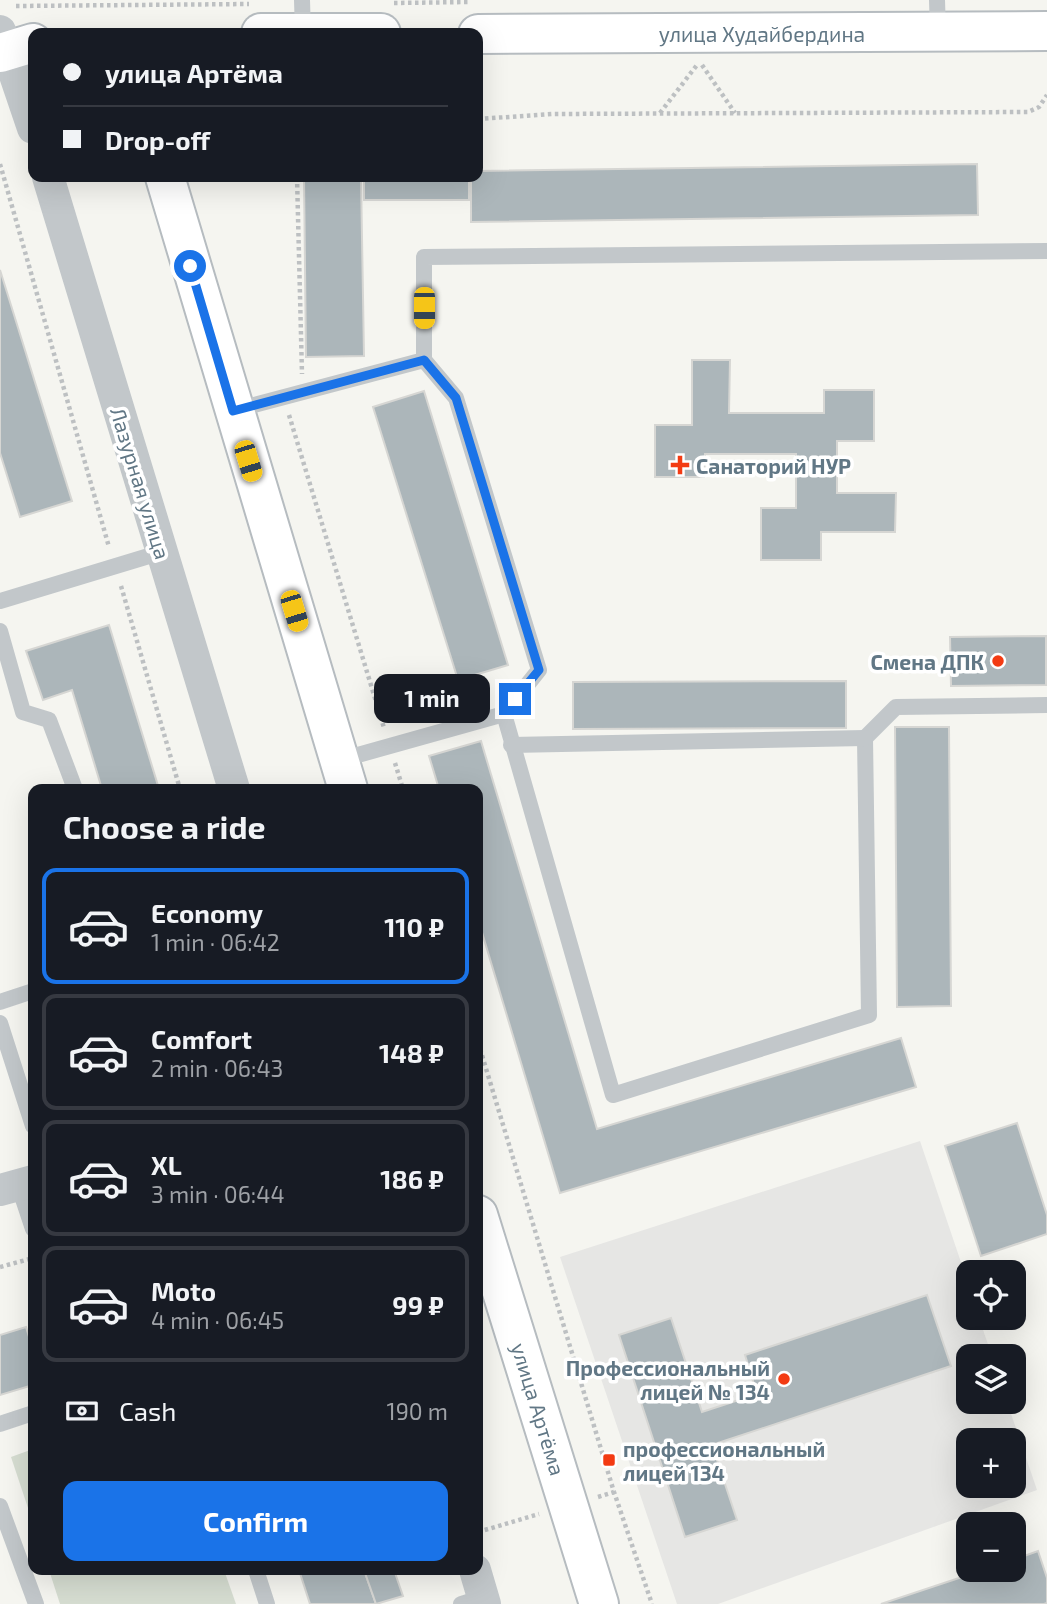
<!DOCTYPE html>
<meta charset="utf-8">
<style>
:root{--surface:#171b24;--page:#20242c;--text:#f1f3f6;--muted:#9ea1a6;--line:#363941;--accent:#1a73e8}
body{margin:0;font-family:"Exo 2",sans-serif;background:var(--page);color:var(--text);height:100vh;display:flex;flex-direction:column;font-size:26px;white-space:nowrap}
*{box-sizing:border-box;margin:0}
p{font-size:23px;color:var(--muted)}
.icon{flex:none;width:38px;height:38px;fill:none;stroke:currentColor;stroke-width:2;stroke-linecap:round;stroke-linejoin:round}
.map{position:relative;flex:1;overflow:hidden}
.side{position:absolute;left:28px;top:784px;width:455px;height:791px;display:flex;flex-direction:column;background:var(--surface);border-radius:14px;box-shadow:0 7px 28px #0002}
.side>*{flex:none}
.hud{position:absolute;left:28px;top:28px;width:455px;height:154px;border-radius:14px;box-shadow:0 7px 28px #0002;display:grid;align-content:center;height:154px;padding:0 35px;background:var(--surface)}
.buttons{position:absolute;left:956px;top:1260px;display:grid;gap:14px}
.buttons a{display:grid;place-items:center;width:70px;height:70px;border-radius:14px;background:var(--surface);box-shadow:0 7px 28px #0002;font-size:35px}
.end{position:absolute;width:32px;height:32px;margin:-16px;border:9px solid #1a73e8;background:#fff;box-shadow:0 0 0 4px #fff}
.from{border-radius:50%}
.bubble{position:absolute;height:49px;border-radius:14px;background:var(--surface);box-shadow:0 7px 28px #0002;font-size:23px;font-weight:700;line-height:49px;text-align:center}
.car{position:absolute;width:21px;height:42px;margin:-21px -10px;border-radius:9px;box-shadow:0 0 5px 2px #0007;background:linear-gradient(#f5c518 24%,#345 0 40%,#f5c518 0 76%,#345 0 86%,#f5c518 0)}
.hud b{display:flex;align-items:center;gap:24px;height:66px;font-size:26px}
.hud b+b{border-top:2px solid var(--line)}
.hud i{width:18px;height:18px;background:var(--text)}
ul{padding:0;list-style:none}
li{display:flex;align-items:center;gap:21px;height:116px;margin:0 14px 10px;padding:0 21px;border:4px solid var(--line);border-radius:14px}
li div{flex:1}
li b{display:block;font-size:26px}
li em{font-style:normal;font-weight:700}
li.current{border-color:var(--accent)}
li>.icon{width:63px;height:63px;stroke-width:1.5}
h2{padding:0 35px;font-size:32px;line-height:84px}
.pay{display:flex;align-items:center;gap:18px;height:77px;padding:0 35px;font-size:26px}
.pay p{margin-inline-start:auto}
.cta{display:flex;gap:14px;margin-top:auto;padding:14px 35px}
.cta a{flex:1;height:80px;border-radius:14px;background:var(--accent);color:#fff;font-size:28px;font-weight:700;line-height:80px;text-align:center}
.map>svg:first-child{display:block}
</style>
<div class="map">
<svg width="1047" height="1604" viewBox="0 0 1047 1604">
<rect width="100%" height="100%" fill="#f5f5f0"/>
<path fill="#e6e6e4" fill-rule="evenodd" d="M920,1141l48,142v35h11l13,38h-24v46h39l30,88 -319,114h-41l-117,-347zM968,1440h45v46h-45z"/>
<g fill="#d6ddd1">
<polygon points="33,1449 33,1523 11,1457"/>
<polygon points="49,1570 224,1570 236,1604 60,1604"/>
</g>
<g fill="#acb6ba" stroke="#d6d6d3" stroke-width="2">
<polygon points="977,164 978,215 471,222 471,177 478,177 478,171"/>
<polygon points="304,177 361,177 364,356 306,357"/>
<rect x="364" y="177" width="105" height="23"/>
<polygon points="0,270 72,501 20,517 0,453"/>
<polygon points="692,360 730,360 729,413 824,413 824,390 874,390 874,441 837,441 837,493 896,493 895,532 821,532 821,560 761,560 761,508 796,508 796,454 705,454 704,477 655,477 655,425 692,425"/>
<polygon points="424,391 508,665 458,680 373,407"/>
<polygon points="109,625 159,789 102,789 72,690 43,700 26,651"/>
<polygon points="1046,636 1046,685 951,686 950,637"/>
<polygon points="846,681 846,728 573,729 573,682"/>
<polygon points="895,727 949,727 951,1006 897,1007"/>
<polygon points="481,741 597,1129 901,1038 916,1087 560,1193 478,919 478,789 439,789 429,756"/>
<polygon points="1017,1123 1047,1215 1047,1234 981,1256 945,1146"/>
<polygon points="927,1295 951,1366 712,1445 737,1520 685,1537 619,1335 671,1318 702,1412 757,1394 745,1355"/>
<polygon points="26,1327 33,1350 33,1385 0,1395 0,1335"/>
<polygon points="1038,1551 1047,1578 1047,1603 1044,1604 881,1604 983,1570 1013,1570 1013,1560"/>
<polygon points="299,1570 364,1570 376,1604 310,1604"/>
<polygon points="364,1570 394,1570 403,1596 376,1604"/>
</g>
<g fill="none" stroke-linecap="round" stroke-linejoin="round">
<defs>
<g id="secondary">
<polyline points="261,33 381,33"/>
<polyline points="478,34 1047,31"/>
<polyline points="0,53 33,43"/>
<polyline points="165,177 348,789"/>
<polyline points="478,1215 599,1604"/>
</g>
</defs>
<use href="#secondary" stroke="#b6bcc0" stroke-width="42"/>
<g stroke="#bdc0c2" stroke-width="4.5" stroke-dasharray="3.5 3.5" stroke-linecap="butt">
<polyline points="394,3 469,2"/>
<polyline points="16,6 249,4"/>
<polyline points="702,65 735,113"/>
<polyline points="660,113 697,65"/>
<polyline points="478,119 553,114 1028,112 1039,107 1047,95"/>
<polyline points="0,164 109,547"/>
<polyline points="297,177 302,374"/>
<polyline points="289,415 384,728"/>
<polyline points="121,586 180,789"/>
<polyline points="395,763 403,789"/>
<polyline points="478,1042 614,1492 652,1604"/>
<polyline points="0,1267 33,1258"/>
<polyline points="598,1497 614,1492"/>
<polyline points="478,1532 539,1514"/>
</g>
<g stroke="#c2c7ca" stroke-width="16">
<polyline points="302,0 303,33"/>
<polyline points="937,0 938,32"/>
<polyline points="424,360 456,398 539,670 504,714 613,1095 869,1015 865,738 896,707 1047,705"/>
<polyline points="235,410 424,360 424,257 1047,251"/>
<polyline points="0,601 162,552"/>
<polyline points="0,631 23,712 49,720 75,789"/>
<polyline points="511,745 865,738"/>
<polyline points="340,760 504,714"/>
<polyline points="0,1002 33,991"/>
<polyline points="0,1023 33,1126"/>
<polyline points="18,1184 33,1229"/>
<polyline points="0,1424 33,1413"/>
<polyline points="0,1506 36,1604"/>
<polyline points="256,1570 267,1604"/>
<polyline points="461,1604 483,1597"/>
</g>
<g stroke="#c2c7ca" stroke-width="32">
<polyline points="0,31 33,128"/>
<polyline points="48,177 234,789"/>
<polyline points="0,1190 33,1181"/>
<polyline points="475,1570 485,1604"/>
</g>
<use href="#secondary" stroke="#fff" stroke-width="38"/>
</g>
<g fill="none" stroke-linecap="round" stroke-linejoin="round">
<polyline stroke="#1a73e8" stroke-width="9" points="190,266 233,411 424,360 456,398 539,670 515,699"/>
</g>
<g fill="#f33b13" stroke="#fff" stroke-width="2.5">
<path d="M676.5 454.5h7v7h7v7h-7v7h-7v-7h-7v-7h7z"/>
<circle cx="998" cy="661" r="7"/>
<circle cx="784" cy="1379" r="7"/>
<rect x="602" y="1453" width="14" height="14" rx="3.5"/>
</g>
<g text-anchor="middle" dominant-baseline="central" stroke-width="7" stroke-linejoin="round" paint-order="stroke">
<g font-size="21" fill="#617785" stroke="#fff">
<text x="762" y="33">улица Худайбердина</text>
<text transform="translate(141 483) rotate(73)">Лазурная улица</text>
<text transform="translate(539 1409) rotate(73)">улица Артёма</text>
</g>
<g font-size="21" font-weight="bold" fill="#617785" stroke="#fff" text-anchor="start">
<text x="696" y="465">Санаторий НУР</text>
<text x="984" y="661" text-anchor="end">Смена ДПК</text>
<text x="770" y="1367" text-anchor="end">Профессиональный<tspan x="770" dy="24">лицей № 134</tspan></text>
<text x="623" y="1448">профессиональный<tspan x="623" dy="24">лицей 134</tspan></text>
</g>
</g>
</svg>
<div class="buttons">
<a><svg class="icon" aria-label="locate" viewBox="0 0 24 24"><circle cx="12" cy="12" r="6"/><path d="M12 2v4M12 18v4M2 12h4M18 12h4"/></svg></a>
<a><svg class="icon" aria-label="layers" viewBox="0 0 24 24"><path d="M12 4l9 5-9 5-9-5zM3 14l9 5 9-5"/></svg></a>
<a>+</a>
<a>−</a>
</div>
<i class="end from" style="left:190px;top:266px"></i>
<i class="end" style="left:515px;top:699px"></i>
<div class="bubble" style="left:374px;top:674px;width:116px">1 min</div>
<i class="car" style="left:424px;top:308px;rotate:180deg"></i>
<i class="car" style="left:248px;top:461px;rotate:163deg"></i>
<i class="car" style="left:294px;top:611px;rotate:163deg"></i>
<div class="hud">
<b><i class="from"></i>улица Артёма</b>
<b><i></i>Drop-off</b>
</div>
<section class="side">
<h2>Choose a ride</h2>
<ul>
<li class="current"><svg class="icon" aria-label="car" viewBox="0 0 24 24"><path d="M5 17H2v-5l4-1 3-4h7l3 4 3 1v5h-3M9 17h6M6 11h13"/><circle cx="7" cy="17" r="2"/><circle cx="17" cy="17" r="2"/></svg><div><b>Economy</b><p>1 min · 06:42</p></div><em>110 ₽</em></li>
<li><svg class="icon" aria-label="car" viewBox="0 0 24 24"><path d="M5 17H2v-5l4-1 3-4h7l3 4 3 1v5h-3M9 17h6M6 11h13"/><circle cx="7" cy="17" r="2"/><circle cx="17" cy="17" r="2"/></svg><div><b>Comfort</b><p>2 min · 06:43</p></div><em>148 ₽</em></li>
<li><svg class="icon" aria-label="car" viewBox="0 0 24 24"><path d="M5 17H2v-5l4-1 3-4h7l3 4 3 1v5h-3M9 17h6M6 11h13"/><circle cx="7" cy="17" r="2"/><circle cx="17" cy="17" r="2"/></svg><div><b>XL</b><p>3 min · 06:44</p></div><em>186 ₽</em></li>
<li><svg class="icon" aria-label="car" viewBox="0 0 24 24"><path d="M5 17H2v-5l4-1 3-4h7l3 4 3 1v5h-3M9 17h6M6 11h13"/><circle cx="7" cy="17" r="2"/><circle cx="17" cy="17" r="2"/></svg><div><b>Moto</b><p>4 min · 06:45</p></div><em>99 ₽</em></li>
</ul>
<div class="pay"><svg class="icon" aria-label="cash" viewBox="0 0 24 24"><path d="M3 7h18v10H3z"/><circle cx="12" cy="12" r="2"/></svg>Cash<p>190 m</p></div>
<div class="cta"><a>Confirm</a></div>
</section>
</div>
